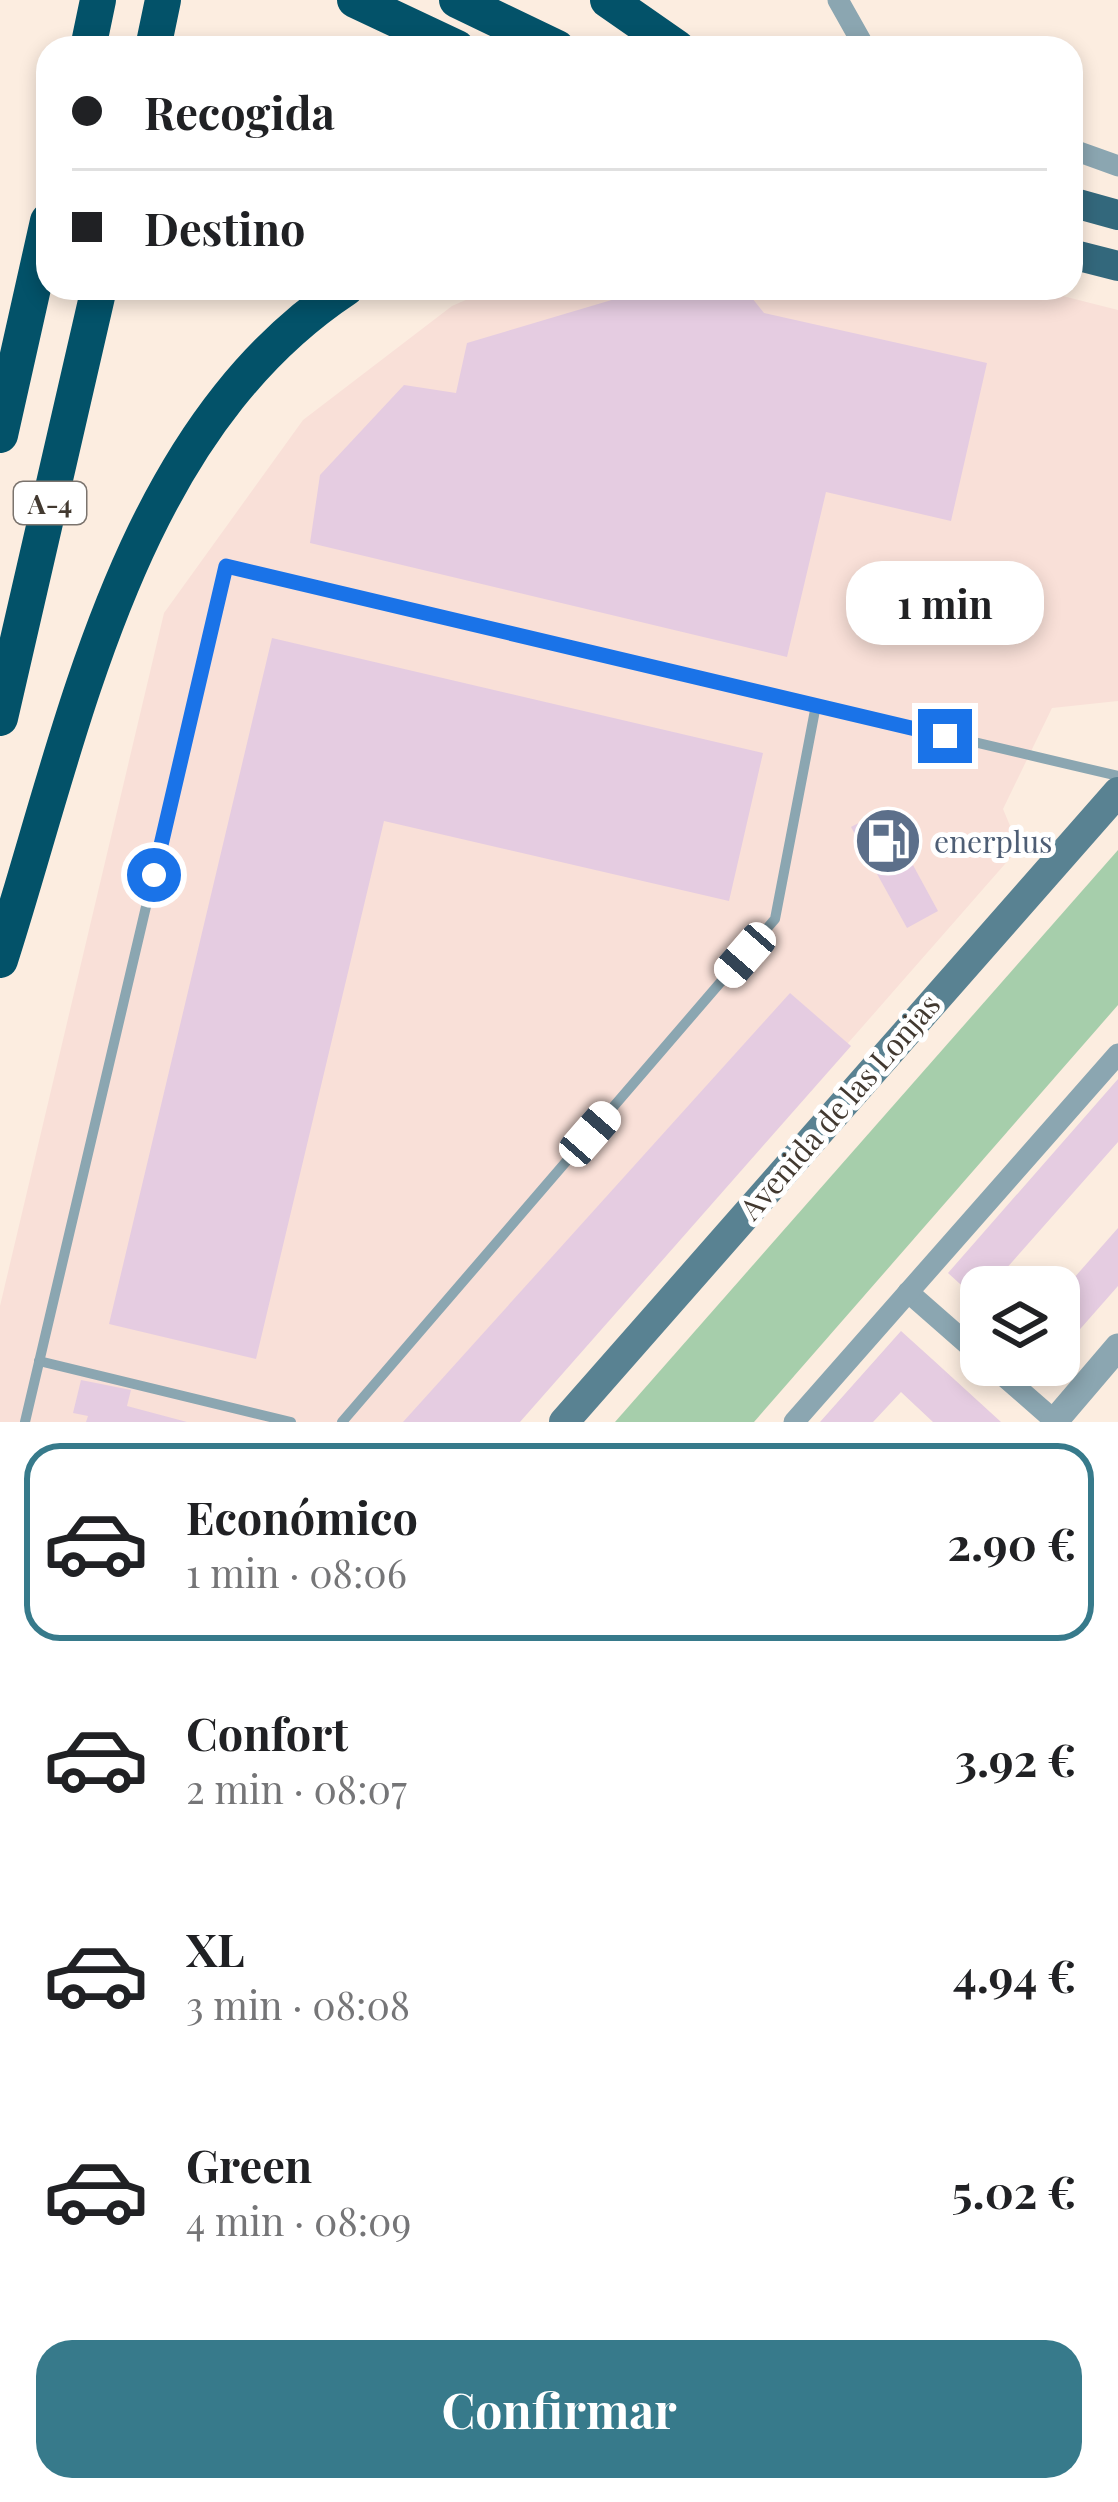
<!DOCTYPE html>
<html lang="es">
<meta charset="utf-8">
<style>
:root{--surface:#fff;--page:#f2f2f2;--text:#202124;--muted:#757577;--line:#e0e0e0;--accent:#377a8b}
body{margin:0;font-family:"Playfair Display",serif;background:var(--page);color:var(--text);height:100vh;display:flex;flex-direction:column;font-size:45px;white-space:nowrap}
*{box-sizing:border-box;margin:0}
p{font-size:39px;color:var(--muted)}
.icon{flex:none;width:66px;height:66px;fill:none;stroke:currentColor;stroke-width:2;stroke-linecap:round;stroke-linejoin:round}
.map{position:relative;height:1422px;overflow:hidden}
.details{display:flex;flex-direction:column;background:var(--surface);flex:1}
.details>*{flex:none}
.top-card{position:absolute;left:36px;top:36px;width:1047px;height:264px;border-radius:36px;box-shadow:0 6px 18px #0003;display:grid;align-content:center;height:264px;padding:0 36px;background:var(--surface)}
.controls{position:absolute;left:960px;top:1266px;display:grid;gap:24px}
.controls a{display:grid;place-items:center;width:120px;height:120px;border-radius:24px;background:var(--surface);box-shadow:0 6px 18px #0003;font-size:60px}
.end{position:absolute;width:54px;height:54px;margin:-27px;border:15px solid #1a73e8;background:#fff;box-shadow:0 0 0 6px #fff}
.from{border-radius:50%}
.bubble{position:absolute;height:84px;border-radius:36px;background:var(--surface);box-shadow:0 6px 18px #0003;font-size:39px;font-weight:700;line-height:84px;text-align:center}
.car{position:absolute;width:36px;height:72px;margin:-36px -18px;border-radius:15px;box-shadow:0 0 9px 3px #0007;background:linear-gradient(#fff 24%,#345 0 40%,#fff 0 76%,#345 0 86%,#fff 0)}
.top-card b{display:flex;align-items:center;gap:42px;height:114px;font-size:45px}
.top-card b+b{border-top:3px solid var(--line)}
.top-card i{width:30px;height:30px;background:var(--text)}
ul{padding:21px 0 0;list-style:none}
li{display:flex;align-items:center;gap:36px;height:198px;margin:0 24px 18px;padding:0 12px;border:6px solid transparent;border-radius:36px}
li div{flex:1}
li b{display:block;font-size:45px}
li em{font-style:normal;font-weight:700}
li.current{border-color:var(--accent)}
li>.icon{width:108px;height:108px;stroke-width:1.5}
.action{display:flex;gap:24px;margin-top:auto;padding:24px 36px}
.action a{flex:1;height:138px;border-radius:36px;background:var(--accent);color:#fff;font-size:48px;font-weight:700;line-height:138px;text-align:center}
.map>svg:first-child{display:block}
</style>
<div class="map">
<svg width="1118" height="1422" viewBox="0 0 1118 1422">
<rect width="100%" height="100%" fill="#fcede0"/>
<polygon fill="#f9e0d8" points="493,288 1031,288 1118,310 1118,701 1052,708 1003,809 1016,840 1012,856 516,1422 0,1422 0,1306 164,613 303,420 452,306"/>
<polygon fill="#a6ceab" points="1118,850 1118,1005 754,1422 615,1422"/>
<g fill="#e5cce1">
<polygon points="652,288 744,288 764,313 987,363 951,521 826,492 787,657 310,543 320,475 404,385 456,393 467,343"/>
<polygon points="272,638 763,753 729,901 384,821 256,1359 109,1324"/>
<polygon points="883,810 938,911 907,928 851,827"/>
<polygon points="790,993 851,1046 520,1422 403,1422"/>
<polygon points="1118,1079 1118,1142 990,1287 981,1287 981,1303 948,1273"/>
<polygon points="1118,1228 1118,1286 1059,1353 1059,1295"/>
<polygon points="901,1331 932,1359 1001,1422 933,1422 901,1392 873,1422 820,1422"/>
<polygon points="81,1380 131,1390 127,1406 187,1422 86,1422 88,1416 73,1413"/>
</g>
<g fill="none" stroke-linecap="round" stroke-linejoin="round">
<g stroke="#8ba6b1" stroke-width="10">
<polyline points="39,1361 291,1422"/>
<polyline points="25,1422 226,566 1118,776"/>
<polyline points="342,1422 775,919 816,705"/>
</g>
<g stroke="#8ba6b1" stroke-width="21">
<polyline points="838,0 865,48"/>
<polyline points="1071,149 1118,166"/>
<polyline points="908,1292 981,1356"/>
<polyline points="991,1365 1055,1421"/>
<polyline points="794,1422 1118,1054"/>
</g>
<polyline stroke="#8ba6b1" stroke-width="27" points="1054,1422 1118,1347"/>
<polyline stroke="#598292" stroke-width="30" points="564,1422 1118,792"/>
<g stroke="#33687c" stroke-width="30">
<polyline points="1071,202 1118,215"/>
<polyline points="1071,254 1118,266"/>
</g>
<g stroke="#035269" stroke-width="36">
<polyline points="355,0 457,48"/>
<polyline points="457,0 557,48"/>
<polyline points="608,0 677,48"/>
<polyline points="88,48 98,0"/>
<polyline points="153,48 163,0"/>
<polyline points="0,435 48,221"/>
<polyline points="0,718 99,288"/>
<path d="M0,960c75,-234 127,-527 346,-672"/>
</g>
</g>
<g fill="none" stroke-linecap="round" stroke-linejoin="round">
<polyline stroke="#1a73e8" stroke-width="15" points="154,875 226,566 945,736"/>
</g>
<defs>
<symbol id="fuel-disc" viewBox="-11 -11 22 22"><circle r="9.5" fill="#5c6f8a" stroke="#fff"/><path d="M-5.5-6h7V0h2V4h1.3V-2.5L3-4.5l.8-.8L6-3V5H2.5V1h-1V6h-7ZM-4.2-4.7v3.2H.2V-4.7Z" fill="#fff"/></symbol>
</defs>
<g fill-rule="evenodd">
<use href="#fuel-disc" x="850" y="803" width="76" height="76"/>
</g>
<g text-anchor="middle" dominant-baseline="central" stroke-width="10" stroke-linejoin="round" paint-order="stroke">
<rect fill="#fff" stroke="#7b746e" stroke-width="3" x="14" y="482" width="72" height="42" rx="9"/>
<g font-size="27" font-weight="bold" fill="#423930">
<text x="50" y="503">A-4</text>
</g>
<g font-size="30" fill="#4e5e75" stroke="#fff" text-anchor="start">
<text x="934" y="841">enerplus</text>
</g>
<g font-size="30" fill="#423930" stroke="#fff">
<text transform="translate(839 1106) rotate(-49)">Avenida de las Lonjas</text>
</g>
</g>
</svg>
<div class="controls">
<a><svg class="icon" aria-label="layers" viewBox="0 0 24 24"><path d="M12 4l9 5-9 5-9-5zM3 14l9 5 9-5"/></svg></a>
</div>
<i class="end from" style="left:154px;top:875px"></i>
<i class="end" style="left:945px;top:736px"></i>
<div class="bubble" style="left:846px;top:561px;width:198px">1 min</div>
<i class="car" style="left:745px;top:955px;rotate:221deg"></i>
<i class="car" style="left:590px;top:1134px;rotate:41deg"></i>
<div class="top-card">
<b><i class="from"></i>Recogida</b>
<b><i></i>Destino</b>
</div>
</div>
<section class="details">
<ul>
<li class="current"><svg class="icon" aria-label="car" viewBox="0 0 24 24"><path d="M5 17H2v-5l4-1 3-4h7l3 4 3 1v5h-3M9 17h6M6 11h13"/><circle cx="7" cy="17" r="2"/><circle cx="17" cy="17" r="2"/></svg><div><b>Económico</b><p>1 min · 08:06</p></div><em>2.90 €</em></li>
<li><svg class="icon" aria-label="car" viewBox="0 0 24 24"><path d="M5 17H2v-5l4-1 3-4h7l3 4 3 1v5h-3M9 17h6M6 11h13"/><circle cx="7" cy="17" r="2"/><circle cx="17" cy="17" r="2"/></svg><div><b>Confort</b><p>2 min · 08:07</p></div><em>3.92 €</em></li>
<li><svg class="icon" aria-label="car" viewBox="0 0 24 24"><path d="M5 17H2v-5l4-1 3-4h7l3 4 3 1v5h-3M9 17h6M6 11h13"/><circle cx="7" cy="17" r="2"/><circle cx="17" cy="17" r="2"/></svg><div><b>XL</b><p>3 min · 08:08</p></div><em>4.94 €</em></li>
<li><svg class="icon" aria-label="car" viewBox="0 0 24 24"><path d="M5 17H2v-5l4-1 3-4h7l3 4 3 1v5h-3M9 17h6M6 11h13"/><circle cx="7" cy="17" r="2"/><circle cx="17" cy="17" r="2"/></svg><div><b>Green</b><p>4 min · 08:09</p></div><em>5.02 €</em></li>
</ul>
<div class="action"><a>Confirmar</a></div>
</section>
